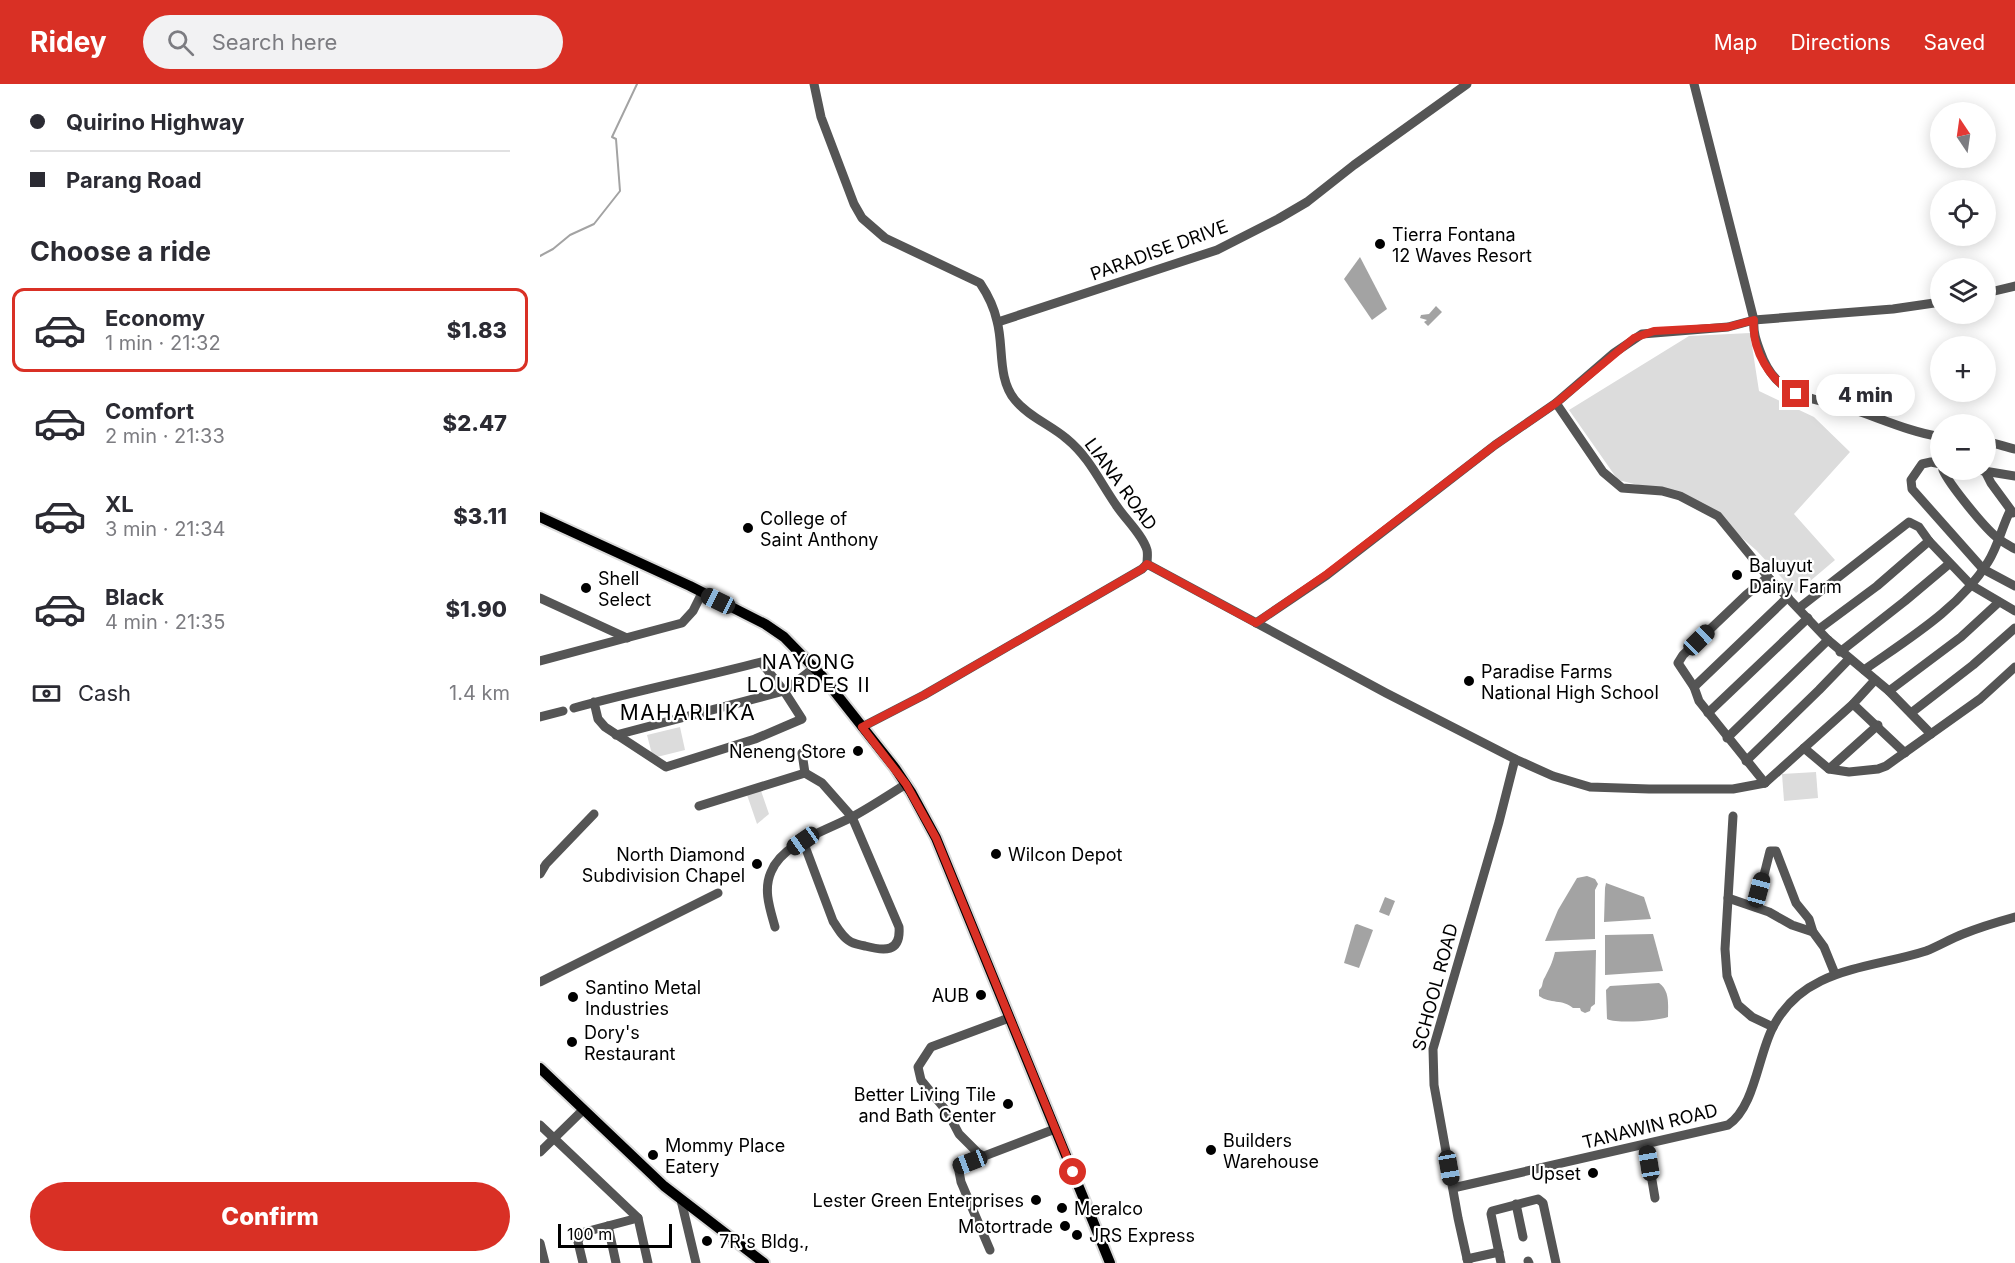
<!DOCTYPE html>
<meta charset="utf-8">
<style>
:root{--surface:#fff;--page:#f2f2f3;--text:#2b2b33;--muted:#7c7c81;--line:#e1e1e2;--accent:#d93025}
body{margin:0;font-family:Inter,sans-serif;background:var(--page);color:var(--text);height:100vh;display:flex;flex-direction:column;font-size:22px;white-space:nowrap}
*{box-sizing:border-box;margin:0}
p{font-size:20px;color:var(--muted)}
.icon{flex:none;width:33px;height:33px;fill:none;stroke:currentColor;stroke-width:2;stroke-linecap:round;stroke-linejoin:round}
.map{position:relative;flex:1;overflow:hidden}
.details{display:flex;flex-direction:column;background:var(--surface);width:540px}
.details>*{flex:none}
.hud{display:grid;align-content:center;height:132px;padding:0 30px;background:var(--surface)}
.needle{width:39px;rotate:347deg}
.buttons{position:absolute;left:1390px;top:18px;display:grid;gap:12px}
.buttons a{display:grid;place-items:center;width:66px;height:66px;border-radius:50%;background:var(--surface);box-shadow:0 3px 15px #0003;font-size:30px}
.scale{position:absolute;left:18px;bottom:15px;width:114px;box-sizing:border-box;padding-left:6px;border:3px solid #000;border-top:0;font-size:16px;line-height:21px;white-space:nowrap;color:#000;-webkit-text-stroke:4px #fff;paint-order:stroke}
.end{position:absolute;width:27px;height:27px;margin:-14px;border:8px solid #d93025;background:#fff;box-shadow:0 0 0 3px #fff}
.from{border-radius:50%}
.bubble{position:absolute;height:42px;border-radius:21px;background:var(--surface);box-shadow:0 3px 15px #0003;font-size:20px;font-weight:800;line-height:42px;text-align:center}
.car{position:absolute;width:18px;height:36px;margin:-18px -9px;border-radius:8px;box-shadow:0 0 4px 2px #0007;background:linear-gradient(#222 24%,#8ab4d8 0 40%,#222 0 76%,#8ab4d8 0 86%,#222 0)}
.hud b{display:flex;align-items:center;gap:21px;height:57px;font-size:22px}
.hud b+b{border-top:2px solid var(--line)}
.hud i{width:15px;height:15px;background:var(--text)}
ul{padding:0;list-style:none}
li{display:flex;align-items:center;gap:18px;height:84px;margin:0 12px 9px;padding:0 18px;border:3px solid transparent;border-radius:12px}
li div{flex:1}
li b{display:block;font-size:22px}
li em{font-style:normal;font-weight:800}
li.selected{border-color:var(--accent)}
li>.icon{width:54px;height:54px;stroke-width:1.5}
h2{padding:0 30px;font-size:27px;line-height:72px}
.pay{display:flex;align-items:center;gap:15px;height:66px;padding:0 30px;font-size:22px}
.pay p{margin-inline-start:auto}
.button{display:flex;gap:12px;margin-top:auto;padding:12px 30px}
.button a{flex:1;height:69px;border-radius:36px;background:var(--accent);color:#fff;font-size:24px;font-weight:800;line-height:69px;text-align:center}
header{display:flex;align-items:center;gap:36px;box-sizing:border-box;height:84px;padding:0 30px;background:var(--accent);color:#fff}
header strong{font-size:28px}
nav{display:flex;gap:33px;margin-inline-start:auto;font-size:21px}
.search{width:420px;height:54px;background:var(--page);display:flex;align-items:center;gap:15px;box-sizing:border-box;padding:0 21px;border-radius:33px;color:var(--muted);font-size:22px}
main{display:flex;flex:1;min-height:0}
.map>svg:first-child{display:block}
</style>
<header>
<strong>Ridey</strong>
<div class="search"><svg class="icon" aria-label="search" viewBox="0 0 24 24"><circle cx="10" cy="10" r="6"/><path d="M15 15l6 6"/></svg>Search here</div>
<nav><a>Map</a><a>Directions</a><a>Saved</a></nav>
</header>
<main>
<section class="details">
<div class="hud">
<b><i class="from"></i>Quirino Highway</b>
<b><i></i>Parang Road</b>
</div>
<h2>Choose a ride</h2>
<ul>
<li class="selected"><svg class="icon" aria-label="car" viewBox="0 0 24 24"><path d="M5 17H2v-5l4-1 3-4h7l3 4 3 1v5h-3M9 17h6M6 11h13"/><circle cx="7" cy="17" r="2"/><circle cx="17" cy="17" r="2"/></svg><div><b>Economy</b><p>1 min · 21:32</p></div><em>$1.83</em></li>
<li><svg class="icon" aria-label="car" viewBox="0 0 24 24"><path d="M5 17H2v-5l4-1 3-4h7l3 4 3 1v5h-3M9 17h6M6 11h13"/><circle cx="7" cy="17" r="2"/><circle cx="17" cy="17" r="2"/></svg><div><b>Comfort</b><p>2 min · 21:33</p></div><em>$2.47</em></li>
<li><svg class="icon" aria-label="car" viewBox="0 0 24 24"><path d="M5 17H2v-5l4-1 3-4h7l3 4 3 1v5h-3M9 17h6M6 11h13"/><circle cx="7" cy="17" r="2"/><circle cx="17" cy="17" r="2"/></svg><div><b>XL</b><p>3 min · 21:34</p></div><em>$3.11</em></li>
<li><svg class="icon" aria-label="car" viewBox="0 0 24 24"><path d="M5 17H2v-5l4-1 3-4h7l3 4 3 1v5h-3M9 17h6M6 11h13"/><circle cx="7" cy="17" r="2"/><circle cx="17" cy="17" r="2"/></svg><div><b>Black</b><p>4 min · 21:35</p></div><em>$1.90</em></li>
</ul>
<div class="pay"><svg class="icon" aria-label="cash" viewBox="0 0 24 24"><path d="M3 7h18v10H3z"/><circle cx="12" cy="12" r="2"/></svg>Cash<p>1.4 km</p></div>
<div class="button"><a>Confirm</a></div>
</section>
<div class="map">
<svg width="1475" height="1179" viewBox="0 0 1475 1179">
<rect width="100%" height="100%" fill="#fff"/>
<g fill="#dcdcdc">
<polygon points="1210,249 1219,307 1274,333 1310,368 1254,430 1295,476 1256,509 1216,466 1181,436 1151,414 1078,396 1029,326 1149,252"/>
<polygon points="140,643 145,666 113,674 107,651"/>
<polygon points="1276,688 1278,714 1244,717 1242,690"/>
<polygon points="220,704 229,730 217,740 206,708"/>
</g>
<g fill="#a3a3a3">
<polygon points="820,173 847,225 832,236 804,195"/>
<polygon points="896,222 902,228 888,242 884,238 887,236 880,234 881,231 889,230"/>
<polygon points="1047,792 1055,795 1058,800 1055,806 1055,855 1005,857 1018,826 1037,794"/>
<polygon points="1066,799 1104,813 1111,835 1064,838 1065,804"/>
<polygon points="845,813 855,817 849,832 839,828"/>
<polygon points="817,840 833,846 819,884 804,879 815,841"/>
<polygon points="1113,850 1123,887 1065,891 1065,851"/>
<path d="M1056,866l-1,54 -4,3 -1,4 -5,2 -4,-2 -1,-3h-7c-10,-9 -23,-4 -34,-12v-6c5,-4 2,-7 6,-13 5,-10 7,-13 10,-25z"/>
<path d="M1119,899c11,8 9,21 9,34 -12,4 -50,7 -61,2l-1,-29 4,-4z"/>
</g>
<g fill="none" stroke-linecap="round" stroke-linejoin="round">
<polyline stroke="#a3a3a3" stroke-width="2" points="0,172 13,165 30,151 54,140 80,107 76,55 72,53 97,0"/>
<defs>
<g id="major">
<polyline points="0,433 150,502 225,540 244,553 283,593 355,684 371,708 396,754 570,1179"/>
<polyline points="0,984 124,1102 224,1179"/>
</g>
</defs>
<use href="#major" stroke="#dbdbdb" stroke-width="14"/>
<g stroke="#555" stroke-width="9">
<path d="M274,0l7,33 33,87 8,14 23,20 95,45c8,12 14,24 17,38 7,25 0,57 18,79 14,17 36,25 52,39 22,18 33,43 49,66 9,14 26,29 31,45 1,5 0,9 0,14"/>
<path d="M1154,0l60,236c-1,12 2,20 6,31 17,49 50,45 92,58 30,10 58,23 89,28"/>
<polyline points="1446,209 1475,202"/>
<polyline points="458,238 677,166 738,135 767,118 814,81 927,0"/>
<polyline points="1016,319 1063,388 1082,404 1122,407 1140,412 1178,432 1228,493 1288,556 1349,607 1391,650"/>
<path d="M1446,358c10,1 19,5 29,7"/>
<polyline points="1401,380 1391,378 1382,380 1371,396 1372,405 1443,485 1475,502"/>
<path d="M1403,386c6,14 43,60 56,69 5,4 11,7 16,10"/>
<polyline points="1438,386 1475,392"/>
<polyline points="1445,387 1451,399 1473,429"/>
<polyline points="607,480 846,609 975,675 1013,692 1050,703 1109,705 1193,705 1225,699"/>
<polyline points="0,514 87,554"/>
<polyline points="1259,524 1369,438 1379,443 1389,457 1431,501 1475,527"/>
<polyline points="716,539 787,491 955,361 1016,319 1074,269 1102,250 1188,243 1214,236 1353,225 1401,218"/>
<polyline points="1279,545 1337,502 1389,457"/>
<polyline points="1300,568 1365,517 1409,480"/>
<polyline points="0,577 142,539 153,527 162,509"/>
<path d="M1324,586c44,-31 96,-62 124,-108 10,-16 14,-35 22,-51"/>
<polyline points="1154,603 1248,513"/>
<polyline points="1349,607 1421,553 1459,518"/>
<polyline points="1313,620 1365,669"/>
<path d="M34,624c62,-17 125,-30 187,-46l23,29 18,28 -47,20 -89,28 -61,-40 -7,-8 -4,-17"/>
<polyline points="1168,629 1268,534"/>
<polyline points="1371,629 1433,581 1475,544"/>
<polyline points="0,633 23,627"/>
<polyline points="322,643 384,611 602,485 607,480"/>
<polyline points="76,651 244,607 274,584"/>
<polyline points="1187,654 1288,556"/>
<polyline points="1264,664 1289,685 1309,688 1338,685 1346,682 1440,615 1475,583"/>
<polyline points="262,669 265,689"/>
<polyline points="1206,677 1279,606 1309,575"/>
<polyline points="1289,685 1338,641"/>
<polyline points="1225,699 1159,617 1154,603 1138,579 1143,571 1206,511 1228,493"/>
<polyline points="1225,699 1313,620 1335,596"/>
<path d="M159,722l106,-33 17,10 30,34 47,110c2,26 -15,24 -34,19 -5,-1 -10,-2 -14,-4 -8,-4 -13,-13 -18,-21l-30,-80"/>
<polyline points="1193,732 1185,865 1187,892 1198,921 1212,933 1233,943"/>
<polyline points="0,790 6,780 54,730"/>
<polyline points="1188,814 1229,828 1252,841 1273,848"/>
<polyline points="1216,823 1230,767 1236,767 1256,819 1269,835 1273,848 1284,863 1295,890"/>
<path d="M235,843c-5,-18 -12,-37 -4,-55 11,-29 57,-42 83,-56 18,-10 35,-21 52,-32"/>
<polyline points="0,898 178,809"/>
<polyline points="0,1041 98,1134 108,1179"/>
<polyline points="1106,1061 1115,1114"/>
<polyline points="0,1068 43,1026"/>
<polyline points="442,1073 419,1050 408,1029 381,996 378,983 391,963 469,934"/>
<path d="M913,1104l275,-63c27,-18 30,-70 45,-98 31,-60 97,-58 153,-76 13,-5 24,-12 37,-17 17,-7 34,-12 52,-17"/>
<polyline points="141,1116 156,1179"/>
<polyline points="976,1120 983,1153"/>
<polyline points="68,1142 76,1179"/>
<polyline points="0,1159 5,1179"/>
<polyline points="450,1166 421,1098 418,1082 515,1045"/>
<polyline points="927,1175 959,1168"/>
<polyline points="988,1177 989,1179"/>
<polyline points="43,1179 38,1158 41,1149 98,1134"/>
<polyline points="928,1179 918,1134 894,1001 893,965 959,738 975,675"/>
<polyline points="961,1179 951,1130 952,1127 998,1115 1003,1119 1016,1179"/>
</g>
<use href="#major" stroke="#000" stroke-width="10"/>
</g>
<g fill="none" stroke-linecap="round" stroke-linejoin="round">
<path stroke="#d93025" stroke-width="8" d="M533,1088l-137,-334 -30,-54 -44,-57 62,-32 218,-126 5,-5 109,59 71,-49 168,-129 61,-42 78,-65 20,-7 74,-4 26,-7c-3,30 16,61 42,74"/>
</g>
<g fill="#000" stroke="#fff" stroke-width="2">
<circle cx="840" cy="160" r="6"/>
<circle cx="208" cy="444" r="6"/>
<circle cx="1197" cy="491" r="6"/>
<circle cx="46" cy="504" r="6"/>
<circle cx="929" cy="597" r="6"/>
<circle cx="318" cy="667" r="6"/>
<circle cx="456" cy="770" r="6"/>
<circle cx="217" cy="780" r="6"/>
<circle cx="441" cy="911" r="6"/>
<circle cx="33" cy="913" r="6"/>
<circle cx="32" cy="958" r="6"/>
<circle cx="468" cy="1020" r="6"/>
<circle cx="671" cy="1066" r="6"/>
<circle cx="113" cy="1071" r="6"/>
<circle cx="1053" cy="1089" r="6"/>
<circle cx="496" cy="1116" r="6"/>
<circle cx="522" cy="1124" r="6"/>
<circle cx="525" cy="1142" r="6"/>
<circle cx="537" cy="1151" r="6"/>
<circle cx="167" cy="1157" r="6"/>
</g>
<g text-anchor="middle" dominant-baseline="central" stroke-width="4.5" stroke-linejoin="round" paint-order="stroke">
<g font-size="18" fill="#000" stroke="#fff" text-anchor="start">
<text x="852" y="150">Tierra Fontana<tspan x="852" dy="21">12 Waves Resort</tspan></text>
<text x="220" y="434">College of<tspan x="220" dy="21">Saint Anthony</tspan></text>
<text x="1209" y="481">Baluyut<tspan x="1209" dy="21">Dairy Farm</tspan></text>
<text x="58" y="494">Shell<tspan x="58" dy="21">Select</tspan></text>
<text x="941" y="587">Paradise Farms<tspan x="941" dy="21">National High School</tspan></text>
<text x="306" y="667" text-anchor="end">Neneng Store</text>
<text x="205" y="770" text-anchor="end">North Diamond<tspan x="205" dy="21">Subdivision Chapel</tspan></text>
<text x="468" y="770">Wilcon Depot</text>
<text x="45" y="903">Santino Metal<tspan x="45" dy="21">Industries</tspan></text>
<text x="429" y="911" text-anchor="end">AUB</text>
<text x="44" y="948">Dory's<tspan x="44" dy="21">Restaurant</tspan></text>
<text x="456" y="1010" text-anchor="end">Better Living Tile<tspan x="456" dy="21">and Bath Center</tspan></text>
<text x="683" y="1056">Builders<tspan x="683" dy="21">Warehouse</tspan></text>
<text x="125" y="1061">Mommy Place<tspan x="125" dy="21">Eatery</tspan></text>
<text x="1041" y="1089" text-anchor="end">Upset</text>
<text x="484" y="1116" text-anchor="end">Lester Green Enterprises</text>
<text x="534" y="1124">Meralco</text>
<text x="513" y="1142" text-anchor="end">Motortrade</text>
<text x="549" y="1151">JRS Express</text>
<text x="179" y="1157">7R's Bldg.,</text>
</g>
<g font-size="18" fill="#000" stroke="#fff">
<text transform="translate(619 166) rotate(-20)">PARADISE DRIVE</text>
<text transform="translate(581 400) rotate(54)">LIANA ROAD</text>
<text transform="translate(895 903) rotate(-75)">SCHOOL ROAD</text>
<text transform="translate(1110 1042) rotate(-14)">TANAWIN ROAD</text>
</g>
<g font-size="20" letter-spacing="1.5" fill="#000" stroke="#fff">
<text x="269" y="578">NAYONG<tspan x="269" dy="23">LOURDES II</tspan></text>
</g>
<g font-size="21" letter-spacing="1.5" fill="#000" stroke="#fff">
<text x="148" y="628">MAHARLIKA</text>
</g>
</g>
</svg>
<div class="buttons">
<a><svg class="needle" viewBox="-14 -14 28 28"><path d="M0-13l5 13h-10z" fill="#e53935"/><path d="M0 13l5-13h-10z" fill="#7c7c81"/></svg></a>
<a><svg class="icon" aria-label="locate" viewBox="0 0 24 24"><circle cx="12" cy="12" r="6"/><path d="M12 2v4M12 18v4M2 12h4M18 12h4"/></svg></a>
<a><svg class="icon" aria-label="layers" viewBox="0 0 24 24"><path d="M12 4l9 5-9 5-9-5zM3 14l9 5 9-5"/></svg></a>
<a>+</a>
<a>−</a>
</div>
<div class="scale">100 m</div>
<i class="end from" style="left:533px;top:1088px"></i>
<i class="end" style="left:1256px;top:310px"></i>
<div class="bubble" style="left:1276px;top:290px;width:99px">4 min</div>
<i class="car" style="left:178px;top:517px;rotate:296deg"></i>
<i class="car" style="left:1159px;top:556px;rotate:46deg"></i>
<i class="car" style="left:263px;top:757px;rotate:235deg"></i>
<i class="car" style="left:1219px;top:806px;rotate:15deg"></i>
<i class="car" style="left:430px;top:1078px;rotate:249deg"></i>
<i class="car" style="left:1109px;top:1079px;rotate:351deg"></i>
<i class="car" style="left:909px;top:1084px;rotate:170deg"></i>
</div>
</main>
